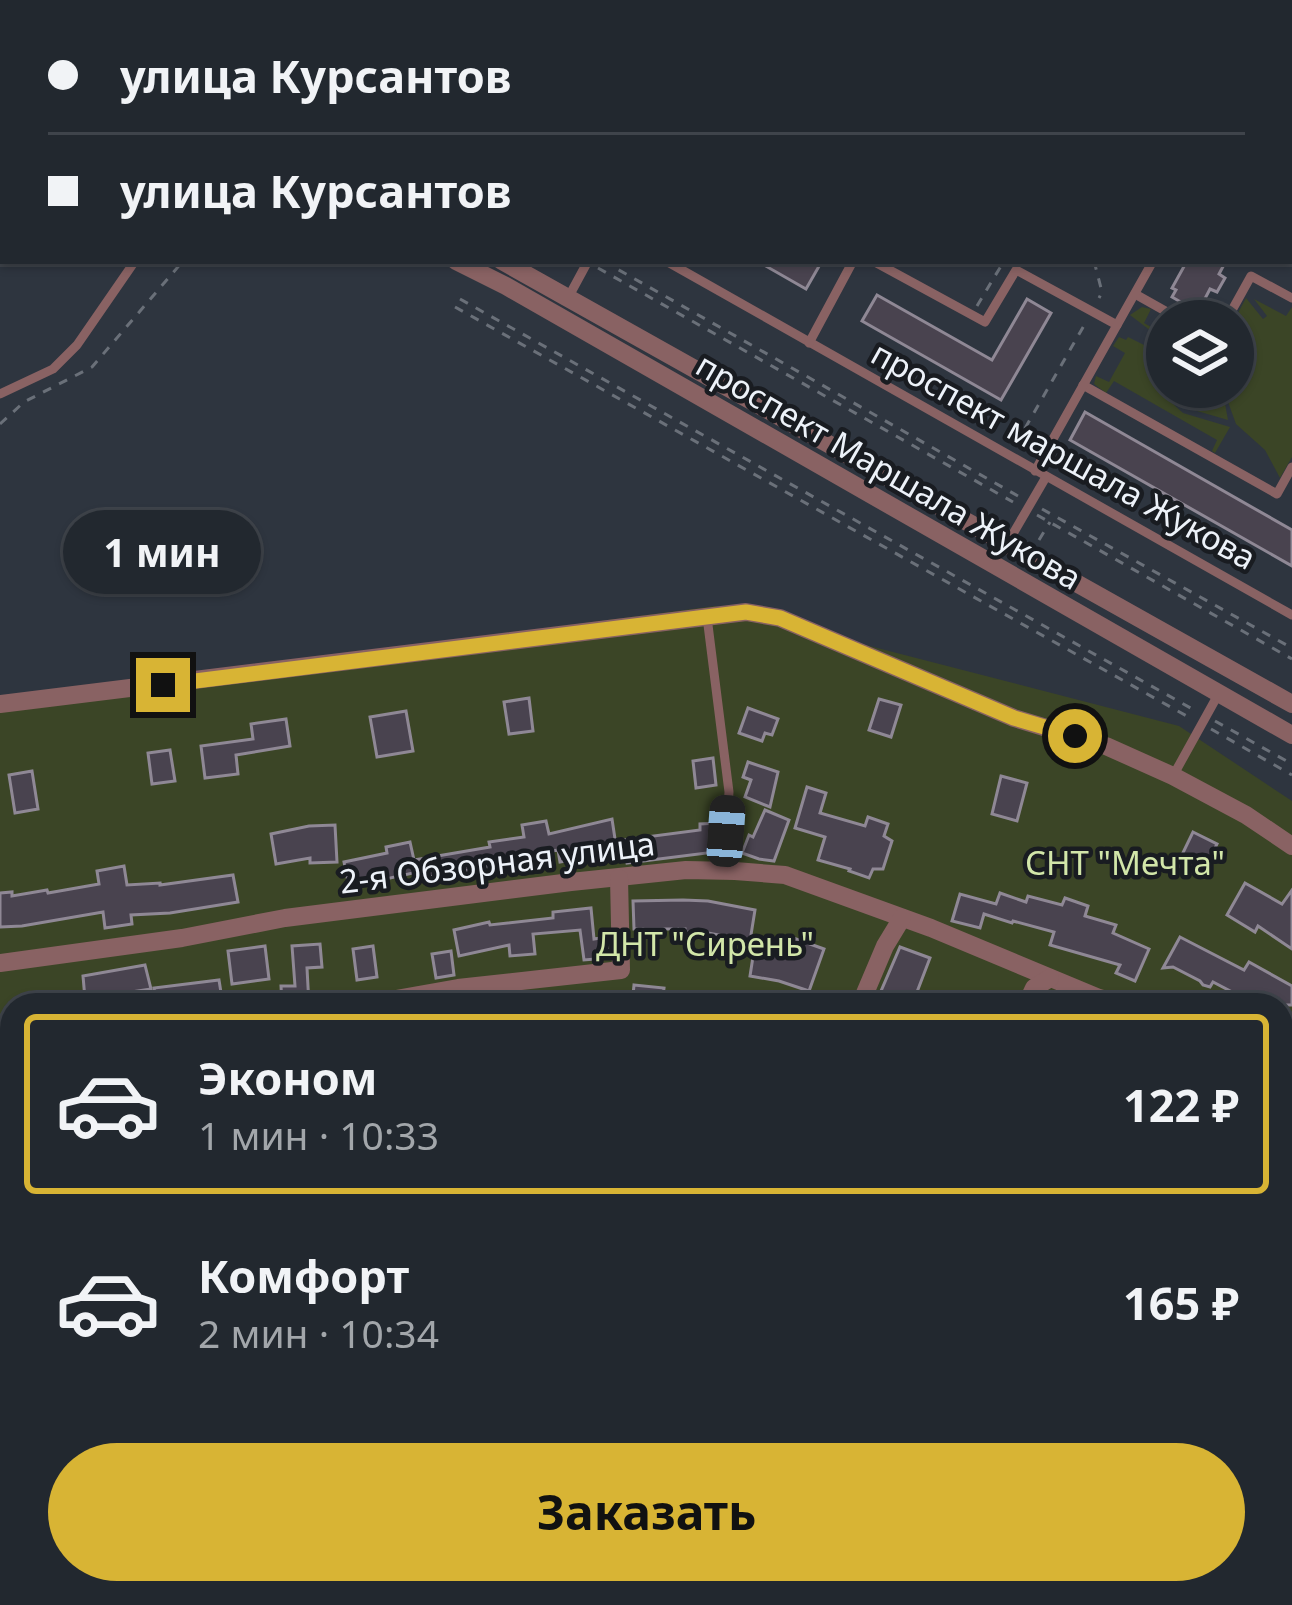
<!DOCTYPE html>
<html lang="ru">
<meta charset="utf-8">
<style>
:root{--surface:#22282f;--page:#2e343b;--text:#f1f3f6;--muted:#a2a6aa;--line:#3f444b;--accent:#d8b434}
body{margin:0;font-family:"Noto Sans",sans-serif;background:var(--page);color:var(--text);height:100vh;display:flex;flex-direction:column;font-size:45px;white-space:nowrap}
*{box-sizing:border-box;margin:0}
p{font-size:39px;color:var(--muted)}
.icon{flex:none;width:66px;height:66px;fill:none;stroke:currentColor;stroke-width:2;stroke-linecap:round;stroke-linejoin:round}
.map{position:relative;flex:1;overflow:hidden}
.panel{position:absolute;left:0px;top:993px;width:1293px;height:612px;display:flex;flex-direction:column;background:var(--surface);border-radius:36px 36px 0 0;box-shadow:0 3px 9px #0004,0 0 0 3px var(--line)}
.panel>*{flex:none}
.guide{position:absolute;left:0px;top:0px;width:1293px;height:264px;box-shadow:0 3px 9px #0004,0 0 0 3px var(--line);display:grid;align-content:center;height:264px;padding:0 48px;background:var(--surface)}
.controls{position:absolute;left:1146px;top:300px;display:grid;gap:24px}
.controls a{display:grid;place-items:center;width:108px;height:108px;border-radius:50%;background:var(--surface);box-shadow:0 3px 9px #0004,0 0 0 3px var(--line);font-size:60px}
.end{position:absolute;width:54px;height:54px;margin:-27px;border:15px solid #d8b434;background:#111;box-shadow:0 0 0 6px #111}
.from{border-radius:50%}
.bubble{position:absolute;height:84px;border-radius:42px;background:var(--surface);box-shadow:0 3px 9px #0004,0 0 0 3px var(--line);font-size:39px;font-weight:700;line-height:84px;text-align:center}
.car{position:absolute;width:36px;height:72px;margin:-36px -18px;border-radius:15px;box-shadow:0 0 9px 3px #0007;background:linear-gradient(#222 24%,#8ab4d8 0 40%,#222 0 76%,#8ab4d8 0 86%,#222 0)}
.guide b{display:flex;align-items:center;gap:42px;height:114px;font-size:45px}
.guide b+b{border-top:3px solid var(--line)}
.guide i{width:30px;height:30px;background:var(--text)}
ul{padding:21px 0 0;list-style:none}
li{display:flex;align-items:center;gap:36px;height:180px;margin:0 24px 18px;padding:0 24px;border:6px solid transparent;border-radius:12px}
li div{flex:1}
li b{display:block;font-size:45px}
li em{font-style:normal;font-weight:700}
li.on{border-color:var(--accent)}
li>.icon{width:108px;height:108px;stroke-width:1.5}
.action{display:flex;gap:24px;margin-top:auto;padding:24px 48px}
.action a{flex:1;height:138px;border-radius:72px;background:var(--accent);color:#111;font-size:48px;font-weight:700;line-height:138px;text-align:center}
.map>svg:first-child{display:block}
</style>
<div class="map">
<svg width="1292" height="1605" viewBox="0 0 1292 1605">
<rect width="100%" height="100%" fill="#2e353f"/>
<g fill="#3b4526">
<polygon points="1246,298 1263,319 1267,316 1254,299 1286,316 1292,307 1292,457 1280,478 1265,450 1236,424 1228,402 1227,387 1233,387 1233,322"/>
<polygon points="1142,307 1151,309 1144,323 1167,336 1167,387 1222,387 1228,420 1173,404 1183,413 1230,427 1215,453 1212,451 1217,440 1114,381 1106,393 1094,384 1096,376 1109,382 1125,353 1113,346 1119,337 1126,340 1128,337 1144,345 1151,331 1130,315"/>
<polygon points="715,606 1179,726 1292,801 1292,1590 1284,1605 984,1605 978,1593 1281,1593 1281,1005 12,1005 12,1393 0,1399 0,705 202,673"/>
</g>
<g fill="#49434f" stroke="#8f8895" stroke-width="3">
<polygon points="757,261 822,261 806,289"/>
<polygon points="1187,261 1226,261 1219,274 1225,278 1217,292 1210,289 1198,312 1172,297 1176,290 1172,288"/>
<polygon points="877,295 992,360 1027,299 1051,313 1001,400 862,321"/>
<polygon points="1085,412 1292,530 1292,566 1070,440"/>
<polygon points="529,698 533,731 509,734 504,702"/>
<polygon points="879,699 901,705 891,737 869,730"/>
<polygon points="748,708 778,719 772,735 765,733 762,741 739,733"/>
<polygon points="406,711 413,751 377,757 370,717"/>
<polygon points="286,719 290,746 236,755 238,774 205,778 201,746 253,739 251,724"/>
<polygon points="170,750 175,781 152,784 148,753"/>
<polygon points="713,758 716,785 696,788 693,761"/>
<polygon points="748,762 778,772 770,807 745,797 751,780 743,777"/>
<polygon points="32,771 38,809 15,813 9,775"/>
<polygon points="1001,776 1027,783 1017,821 992,814"/>
<polygon points="807,787 826,793 820,813 865,826 868,817 888,824 884,836 892,841 883,869 873,869 869,878 849,871 850,869 818,860 825,837 795,828"/>
<polygon points="765,810 789,820 774,861 759,859 742,853 749,835 753,837"/>
<polygon points="612,819 617,852 560,862 558,850 518,857 519,861 458,872 423,878 422,871 349,887 344,862 387,853 386,847 410,842 414,860 490,847 489,842 524,837 522,825 546,821 549,834"/>
<polygon points="718,823 715,852 627,863 623,840 700,830 700,824"/>
<polygon points="335,825 337,862 310,863 310,858 276,864 271,834 309,826"/>
<polygon points="1193,832 1217,844 1201,877 1177,865"/>
<polygon points="124,866 127,885 160,883 160,885 233,875 238,902 170,913 131,915 132,924 105,928 103,912 22,926 0,927 0,893 12,892 12,896 47,890 48,893 99,884 97,871"/>
<polygon points="1245,883 1282,904 1292,890 1292,949 1258,926 1255,932 1227,915"/>
<polygon points="1000,893 1026,902 1028,896 1062,905 1065,898 1088,906 1085,916 1116,925 1113,933 1149,949 1135,981 1116,973 1120,965 1050,945 1054,932 1013,921 1012,923 984,914 980,928 952,921 960,894 996,904"/>
<polygon points="683,900 708,901 755,910 750,941 698,931 698,933 685,932 685,929 634,929 633,901"/>
<polygon points="591,908 594,939 607,937 607,958 584,960 580,930 533,934 535,954 510,956 509,945 459,956 454,930 489,922 490,925 553,918 553,912"/>
<polygon points="1180,937 1244,970 1249,962 1292,986 1292,1005 1257,1005 1213,982 1210,987 1203,985 1200,981 1173,967 1163,968"/>
<polygon points="796,939 824,949 809,991 779,981 750,976 755,944 792,950"/>
<polygon points="320,944 322,967 307,968 309,1005 282,1005 281,986 295,986 292,946"/>
<polygon points="265,946 269,979 232,984 228,951"/>
<polygon points="373,946 377,977 357,980 353,949"/>
<polygon points="900,947 930,958 917,992 947,1005 875,1005"/>
<polygon points="451,951 454,975 436,978 432,954"/>
<polygon points="145,965 151,989 85,999 83,976"/>
<polygon points="219,980 223,1005 158,1005 154,988"/>
<polygon points="634,985 664,988 662,1005 632,1005"/>
<polygon points="411,1593 495,1593 517,1605 432,1605"/>
</g>
<g fill="none" stroke-linecap="round" stroke-linejoin="round">
<g stroke="#6a7079" stroke-width="3" stroke-dasharray="9 9" stroke-linecap="butt">
<polyline points="147,0 153,3"/>
<polyline points="160,0 165,3"/>
<polyline points="215,0 216,3"/>
<polyline points="220,0 220,3"/>
<polyline points="661,0 668,3"/>
<polyline points="407,3 409,0"/>
<polyline points="412,3 414,0"/>
<polyline points="639,3 640,0"/>
<polyline points="648,3 654,0"/>
<polyline points="0,68 3,69"/>
<polyline points="603,261 1018,496"/>
<polyline points="1094,261 1102,292 1099,298"/>
<polyline points="598,268 1013,502"/>
<polyline points="460,299 1196,711"/>
<polyline points="977,306 1004,261"/>
<polyline points="455,307 1192,719"/>
<polyline points="0,424 24,402 92,367 183,261"/>
<polyline points="1016,444 1086,322"/>
<polyline points="1042,509 1292,648"/>
<polyline points="1037,515 1292,659"/>
<polyline points="1039,540 1050,522"/>
<polyline points="1215,721 1292,764"/>
<polyline points="1211,729 1292,775"/>
</g>
<g stroke="#896263" stroke-width="9">
<polyline points="463,3 464,0"/>
<polyline points="565,3 566,0"/>
<polyline points="730,3 731,0"/>
<polyline points="0,99 3,101"/>
<polyline points="0,158 3,153"/>
<polyline points="666,261 1292,615"/>
<polyline points="873,261 985,322 1016,270 1117,325"/>
<polyline points="1135,294 1183,321"/>
<polyline points="568,298 588,261"/>
<polyline points="1226,321 1251,276 1292,298"/>
<polyline points="809,343 853,261"/>
<polyline points="1083,385 1277,494 1292,467"/>
<polyline points="0,394 53,369 77,345 135,261"/>
<polyline points="1035,471 1153,261"/>
<polyline points="1007,544 1046,477"/>
<polyline points="707,617 729,792 723,871"/>
<polyline points="1173,776 1219,693"/>
<polyline points="0,1348 12,1341"/>
<polyline points="0,1398 12,1410"/>
<polyline points="547,1593 568,1605"/>
<polyline points="388,1605 394,1593"/>
</g>
<g stroke="#896263" stroke-width="18">
<polyline points="56,0 62,3"/>
<polyline points="274,3 276,0"/>
<polyline points="297,3 299,0"/>
<polyline points="334,3 336,0"/>
<polyline points="349,3 351,0"/>
<polyline points="0,14 3,15"/>
<polyline points="456,261 506,286 1292,735"/>
<polyline points="502,261 1292,704"/>
<polyline points="0,704 746,612 780,618 1014,718 1106,746 1173,776 1246,815 1292,846"/>
<polyline points="0,963 182,938 285,918 571,882 686,870 735,871 785,875 931,928 1099,998 1124,1005"/>
<polyline points="362,1005 458,988 621,970 619,878"/>
<polyline points="860,1005 885,946 902,918"/>
<polyline points="1026,1005 1034,988 1050,978"/>
<polyline points="0,1076 12,1073"/>
<polyline points="1281,1085 1292,1095"/>
<polyline points="1281,1129 1292,1108"/>
<polyline points="0,1425 12,1419"/>
<polyline points="1281,1433 1292,1415"/>
<polyline points="309,1593 330,1605"/>
<polyline points="719,1593 740,1605"/>
<polyline points="967,1593 974,1605"/>
<polyline points="1074,1593 1083,1605"/>
</g>
</g>
<g fill="none" stroke-linecap="round" stroke-linejoin="round">
<polyline stroke="#d8b434" stroke-width="15" points="163,685 746,612 780,618 1014,718 1075,736"/>
</g>
<g text-anchor="middle" dominant-baseline="central" stroke-width="9" stroke-linejoin="round" paint-order="stroke">
<g font-size="33" fill="#edf2f9" stroke="#191c21">
<text transform="translate(1064 455) rotate(29)">проспект маршала Жукова</text>
<text transform="translate(889 471) rotate(30)">проспект Маршала Жукова</text>
<text transform="translate(497 862) rotate(-7)">2-я Обзорная улица</text>
</g>
<g font-size="33" fill="#d2e6a9" stroke="#191c21">
<text x="1125" y="862">СНТ "Мечта"</text>
<text x="705" y="943">ДНТ "Сирень"</text>
</g>
</g>
</svg>
<div class="controls">
<a><svg class="icon" aria-label="layers" viewBox="0 0 24 24"><path d="M12 4l9 5-9 5-9-5zM3 14l9 5 9-5"/></svg></a>
</div>
<i class="end from" style="left:1075px;top:736px"></i>
<i class="end" style="left:163px;top:685px"></i>
<div class="bubble" style="left:63px;top:510px;width:198px">1 мин</div>
<i class="car" style="left:726px;top:831px;rotate:4deg"></i>
<div class="guide">
<b><i class="from"></i>улица Курсантов</b>
<b><i></i>улица Курсантов</b>
</div>
<section class="panel">
<ul>
<li class="on"><svg class="icon" aria-label="car" viewBox="0 0 24 24"><path d="M5 17H2v-5l4-1 3-4h7l3 4 3 1v5h-3M9 17h6M6 11h13"/><circle cx="7" cy="17" r="2"/><circle cx="17" cy="17" r="2"/></svg><div><b>Эконом</b><p>1 мин · 10:33</p></div><em>122 ₽</em></li>
<li><svg class="icon" aria-label="car" viewBox="0 0 24 24"><path d="M5 17H2v-5l4-1 3-4h7l3 4 3 1v5h-3M9 17h6M6 11h13"/><circle cx="7" cy="17" r="2"/><circle cx="17" cy="17" r="2"/></svg><div><b>Комфорт</b><p>2 мин · 10:34</p></div><em>165 ₽</em></li>
</ul>
<div class="action"><a>Заказать</a></div>
</section>
</div>
